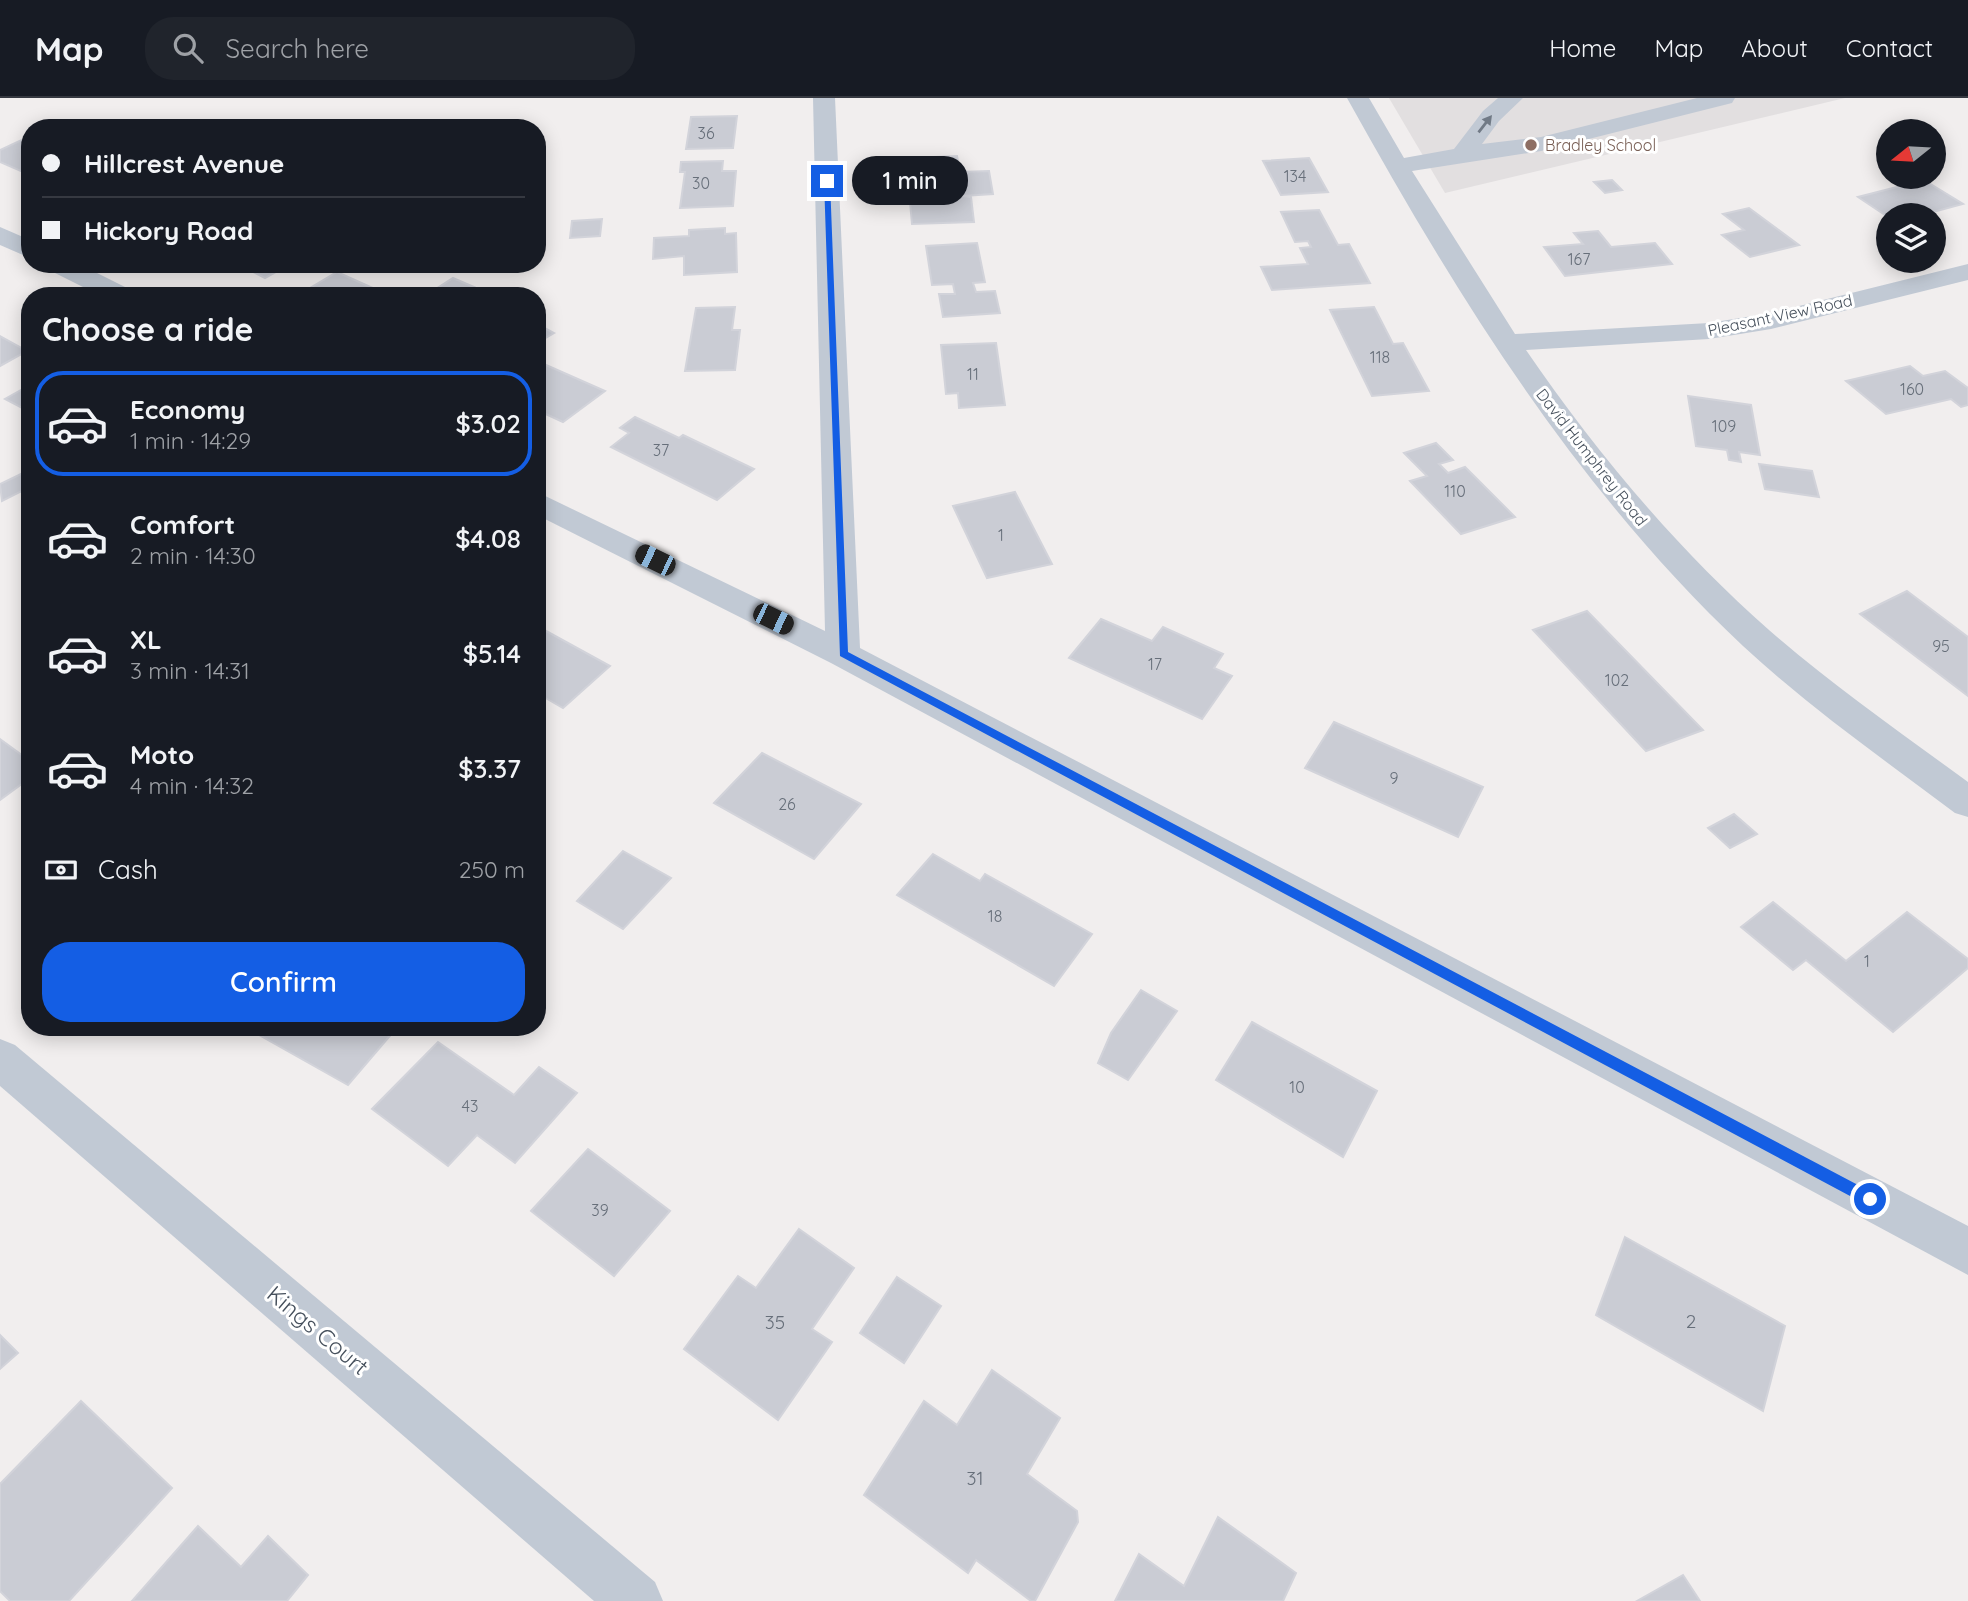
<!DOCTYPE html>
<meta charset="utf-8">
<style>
:root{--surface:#171b24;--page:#20242c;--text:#f1f3f6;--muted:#9ea1a6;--line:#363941;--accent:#145ee4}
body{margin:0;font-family:Quicksand,sans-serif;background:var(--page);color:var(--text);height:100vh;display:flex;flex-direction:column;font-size:26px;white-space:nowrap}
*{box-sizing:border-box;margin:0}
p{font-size:23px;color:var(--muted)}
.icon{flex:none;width:38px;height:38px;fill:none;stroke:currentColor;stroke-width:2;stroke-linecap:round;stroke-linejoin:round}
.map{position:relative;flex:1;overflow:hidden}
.panel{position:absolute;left:21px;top:189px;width:525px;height:749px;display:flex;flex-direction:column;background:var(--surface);border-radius:28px;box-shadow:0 4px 18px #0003}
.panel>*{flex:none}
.banner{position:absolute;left:21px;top:21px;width:525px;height:154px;border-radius:28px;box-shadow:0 4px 18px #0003;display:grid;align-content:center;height:154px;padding:0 21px;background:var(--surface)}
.needle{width:46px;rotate:252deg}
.tools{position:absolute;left:1876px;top:21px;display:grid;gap:14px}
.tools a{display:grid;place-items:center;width:70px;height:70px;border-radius:50%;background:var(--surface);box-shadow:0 4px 18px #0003;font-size:35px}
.end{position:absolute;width:32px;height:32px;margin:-16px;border:9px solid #145ee4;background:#fff;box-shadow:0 0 0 4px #fff}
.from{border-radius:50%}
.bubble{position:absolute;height:49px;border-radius:24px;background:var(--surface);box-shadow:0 4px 18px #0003;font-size:23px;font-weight:600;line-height:49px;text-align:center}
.car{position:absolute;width:21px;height:42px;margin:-21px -10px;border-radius:9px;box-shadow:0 0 5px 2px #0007;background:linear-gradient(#222 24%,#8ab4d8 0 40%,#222 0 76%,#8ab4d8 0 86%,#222 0)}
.banner b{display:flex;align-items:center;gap:24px;height:66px;font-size:26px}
.banner b+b{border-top:2px solid var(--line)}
.banner i{width:18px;height:18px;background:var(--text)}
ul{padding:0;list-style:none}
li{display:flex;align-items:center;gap:21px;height:105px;margin:0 14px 10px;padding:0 7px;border:4px solid transparent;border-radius:28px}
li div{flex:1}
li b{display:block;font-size:26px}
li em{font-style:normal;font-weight:600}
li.current{border-color:var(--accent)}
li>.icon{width:63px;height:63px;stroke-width:1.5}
h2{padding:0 21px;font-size:32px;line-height:84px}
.pay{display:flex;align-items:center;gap:18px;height:77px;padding:0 21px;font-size:26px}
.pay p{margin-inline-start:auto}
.button{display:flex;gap:14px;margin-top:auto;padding:14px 21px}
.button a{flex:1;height:80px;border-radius:28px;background:var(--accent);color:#fff;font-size:28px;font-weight:600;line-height:80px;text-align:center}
header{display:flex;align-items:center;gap:42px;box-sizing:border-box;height:98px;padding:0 35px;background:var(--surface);border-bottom:2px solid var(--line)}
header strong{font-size:33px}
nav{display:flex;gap:38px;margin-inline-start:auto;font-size:24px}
.search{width:490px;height:63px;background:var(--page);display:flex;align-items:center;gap:18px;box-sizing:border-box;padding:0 24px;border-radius:28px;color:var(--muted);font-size:26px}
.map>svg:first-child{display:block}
</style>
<header>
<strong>Map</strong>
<div class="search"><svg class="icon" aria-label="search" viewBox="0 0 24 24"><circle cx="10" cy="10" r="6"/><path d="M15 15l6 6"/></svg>Search here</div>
<nav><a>Home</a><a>Map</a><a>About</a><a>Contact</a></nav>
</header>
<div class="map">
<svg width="1968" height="1503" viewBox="0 0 1968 1503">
<rect width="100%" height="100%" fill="#f1eeee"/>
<polygon fill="#e2dfe0" points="1389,0 1845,0 1445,95"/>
<g fill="#caccd4" stroke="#d2d3da" stroke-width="2">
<polygon points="737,18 733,50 686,51 691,19"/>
<polygon points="30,38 30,77 0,64 0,52"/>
<polygon points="957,58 960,74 989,73 993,96 962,98 971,99 974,124 912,126 910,104 916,101 911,60"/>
<polygon points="1309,60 1328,94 1281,97 1263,63"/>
<polygon points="723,63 722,73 736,73 733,108 680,110 685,74 680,74 681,64"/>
<polygon points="1612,82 1622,92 1605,95 1594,84"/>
<polygon points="1924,82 1963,106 1922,117 1888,119 1858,99"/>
<polygon points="1749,110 1799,147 1750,159 1722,137 1744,132 1723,116"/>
<polygon points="1319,112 1338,147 1349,146 1370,185 1272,192 1261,169 1308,166 1300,150 1311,149 1308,143 1295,144 1281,114"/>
<polygon points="602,121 600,138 570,140 572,123"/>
<polygon points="725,130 725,136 736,135 737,174 684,177 684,158 653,161 654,140 689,138 689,132"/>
<polygon points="1598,133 1611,149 1655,145 1672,166 1565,178 1544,149 1583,146 1574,135"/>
<polygon points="977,145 985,184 973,185 976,194 995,193 1000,215 943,219 939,196 955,196 953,186 932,187 926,148"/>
<polygon points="237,166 290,166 265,180"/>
<polygon points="337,174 386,196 300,196"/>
<polygon points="453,180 474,189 461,198 425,198"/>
<polygon points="735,209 732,232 740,232 735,272 685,273 696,210"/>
<polygon points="1374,209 1393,246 1403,245 1429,293 1372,298 1330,212"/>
<polygon points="537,226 554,235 537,245"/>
<polygon points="0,238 27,253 0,268"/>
<polygon points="996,245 1005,307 959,310 958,295 946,296 941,247"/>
<polygon points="537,263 605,293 563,324 537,312"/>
<polygon points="1910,268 1923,278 1945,273 1968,290 1968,307 1961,309 1951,301 1886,316 1846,283"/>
<polygon points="30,287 30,314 5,301"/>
<polygon points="1688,298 1751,307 1760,357 1739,354 1741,364 1729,362 1727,352 1696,348"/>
<polygon points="635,319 679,340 683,337 754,371 717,402 611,349 629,335 620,330"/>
<polygon points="1436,345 1453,362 1439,366 1448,375 1465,369 1515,419 1461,436 1410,383 1427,378 1404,355"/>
<polygon points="1759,366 1812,373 1819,399 1765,391"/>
<polygon points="21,376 30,383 30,389 2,403 0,386"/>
<polygon points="1015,394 1052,466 987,480 953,408"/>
<polygon points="1907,493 1968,539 1968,598 1860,516"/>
<polygon points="1587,513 1703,632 1646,653 1533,532"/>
<polygon points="1101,521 1152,543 1163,529 1223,556 1214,570 1232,578 1202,621 1069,560"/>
<polygon points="537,528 610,568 563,610 537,595"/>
<polygon points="1334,624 1483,689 1458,739 1305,670"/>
<polygon points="0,641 30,663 30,680 0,702"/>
<polygon points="762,655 861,706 814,761 714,705"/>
<polygon points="1734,716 1757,736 1730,750 1708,730"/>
<polygon points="623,753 671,780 623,831 577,803"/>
<polygon points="933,756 980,783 985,776 1092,836 1054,888 897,797"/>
<polygon points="1773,804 1846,863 1907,814 1968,861 1968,870 1893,934 1806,862 1793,872 1741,829"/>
<polygon points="1141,892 1177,913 1128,982 1098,965 1111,935"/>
<polygon points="1252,924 1377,993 1343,1059 1216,982"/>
<polygon points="245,929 386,929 394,933 348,987"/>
<polygon points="438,944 514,997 539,969 577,995 515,1065 477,1037 448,1068 372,1011"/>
<polygon points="588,1051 670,1113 614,1178 531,1113"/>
<polygon points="799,1131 854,1170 812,1231 832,1244 778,1322 684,1251 738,1178 756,1190"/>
<polygon points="1625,1139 1785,1228 1763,1313 1596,1217"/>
<polygon points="897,1179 941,1208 904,1265 860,1235"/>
<polygon points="0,1237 18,1255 0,1271"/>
<polygon points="992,1272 1060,1320 1027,1376 1077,1413 1078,1424 1035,1503 1031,1503 976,1462 968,1475 864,1397 924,1303 957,1327"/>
<polygon points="81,1303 172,1390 69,1503 10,1503 0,1493 0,1386"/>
<polygon points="1218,1419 1296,1475 1283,1503 1115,1503 1139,1456 1184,1488"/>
<polygon points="198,1428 241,1469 268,1438 308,1477 287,1503 132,1503"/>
<polygon points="1683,1477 1700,1503 1637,1503"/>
</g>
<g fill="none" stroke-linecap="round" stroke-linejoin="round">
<g fill="#c1c9d4" fill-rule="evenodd">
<polygon points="813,0 835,0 860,550 1968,1128 1968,1177 831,565 537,417 537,394 825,533"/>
<path d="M1347,0h22l35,60 50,-9 29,-38 15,-13h25l-24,23 -17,23 59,-7 156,-39h38l-3,5 -191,48 -129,20 103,163 194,-11 62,-10 197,-49v16l-197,49 -62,10 -183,11c69,101 151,199 243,280 63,55 132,103 199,152v35l-13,-4c-72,-54 -146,-106 -212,-167 -167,-157 -286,-350 -396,-548z"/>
<polygon points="0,129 30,142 30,160 0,147"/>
<polygon points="45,166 79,166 131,192 135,198 101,198 49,172"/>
<polygon points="0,941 15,947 655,1484 663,1503 594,1503 0,988"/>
</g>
</g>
<defs><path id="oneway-solid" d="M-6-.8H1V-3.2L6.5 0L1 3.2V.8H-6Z" transform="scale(1.75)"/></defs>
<use fill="#717a86" href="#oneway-solid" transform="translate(1485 26) rotate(-52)"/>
<polygon fill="#145ee4" points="824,82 830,83 848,554 1875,1096 1875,1106 1865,1106 840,558"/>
<circle fill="#8d6e63" stroke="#fff" stroke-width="2.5" cx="1531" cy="47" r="7"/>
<g text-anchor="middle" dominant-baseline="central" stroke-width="6" stroke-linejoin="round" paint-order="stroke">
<g font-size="16" fill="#676f7a">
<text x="706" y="35">36</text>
<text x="1295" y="78">134</text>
<text x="701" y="85">30</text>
<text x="1579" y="161">167</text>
<text x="1380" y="259">118</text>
<text x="973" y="276">11</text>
<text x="1912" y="291">160</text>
<text x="1724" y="328">109</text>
<text x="661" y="352">37</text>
<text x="1455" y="393">110</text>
<text x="1001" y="437">1</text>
<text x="1941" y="548">95</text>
<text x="1155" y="566">17</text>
<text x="1617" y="582">102</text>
<text x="1394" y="680">9</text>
<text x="787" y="706">26</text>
<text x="995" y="818">18</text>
<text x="1867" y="863">1</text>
<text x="1297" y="989">10</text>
<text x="470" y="1008">43</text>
<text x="600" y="1112">39</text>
</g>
<g font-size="16" fill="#785e54" stroke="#fff" text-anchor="start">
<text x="1545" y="47">Bradley School</text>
</g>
<g font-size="16" fill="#46505c" stroke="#fff">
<text transform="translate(1780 217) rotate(-12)">Pleasant View Road</text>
<text transform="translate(1592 359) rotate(52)">David Humphrey Road</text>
</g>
<g font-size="19" fill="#676f7a">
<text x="1691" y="1223">2</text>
<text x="775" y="1224">35</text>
<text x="975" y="1380">31</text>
</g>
<g font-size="23" fill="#46505c" stroke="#fff">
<text transform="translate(318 1232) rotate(40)">Kings Court</text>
</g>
</g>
</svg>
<div class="tools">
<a><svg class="needle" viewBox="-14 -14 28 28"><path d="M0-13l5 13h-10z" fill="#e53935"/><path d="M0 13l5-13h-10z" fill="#9ea1a6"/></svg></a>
<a><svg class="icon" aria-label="layers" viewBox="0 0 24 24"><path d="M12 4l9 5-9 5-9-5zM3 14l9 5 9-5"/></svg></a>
</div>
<i class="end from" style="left:1870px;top:1101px"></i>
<i class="end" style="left:827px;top:83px"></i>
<div class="bubble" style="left:852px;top:58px;width:116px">1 min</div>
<i class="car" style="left:655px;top:462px;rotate:296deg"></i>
<i class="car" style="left:773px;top:521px;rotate:116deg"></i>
<div class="banner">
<b><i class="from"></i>Hillcrest Avenue</b>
<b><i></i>Hickory Road</b>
</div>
<section class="panel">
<h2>Choose a ride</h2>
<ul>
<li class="current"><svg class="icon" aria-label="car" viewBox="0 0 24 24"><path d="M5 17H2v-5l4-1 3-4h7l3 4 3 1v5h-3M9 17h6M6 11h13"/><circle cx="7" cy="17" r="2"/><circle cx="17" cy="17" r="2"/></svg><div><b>Economy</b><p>1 min · 14:29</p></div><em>$3.02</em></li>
<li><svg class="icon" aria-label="car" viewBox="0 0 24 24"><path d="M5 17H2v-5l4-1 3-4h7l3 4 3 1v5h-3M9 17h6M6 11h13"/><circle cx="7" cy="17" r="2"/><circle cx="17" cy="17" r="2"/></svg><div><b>Comfort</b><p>2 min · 14:30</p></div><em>$4.08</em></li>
<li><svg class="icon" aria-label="car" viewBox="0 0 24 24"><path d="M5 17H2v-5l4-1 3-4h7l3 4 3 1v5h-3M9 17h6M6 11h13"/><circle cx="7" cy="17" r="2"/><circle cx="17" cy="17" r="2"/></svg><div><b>XL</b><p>3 min · 14:31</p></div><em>$5.14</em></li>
<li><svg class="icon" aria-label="car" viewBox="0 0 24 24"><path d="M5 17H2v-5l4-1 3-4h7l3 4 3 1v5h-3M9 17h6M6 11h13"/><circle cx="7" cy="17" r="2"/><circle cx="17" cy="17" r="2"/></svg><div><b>Moto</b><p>4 min · 14:32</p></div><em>$3.37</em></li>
</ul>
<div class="pay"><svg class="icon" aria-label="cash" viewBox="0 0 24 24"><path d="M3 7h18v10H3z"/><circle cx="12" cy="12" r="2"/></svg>Cash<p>250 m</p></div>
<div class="button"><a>Confirm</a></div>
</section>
</div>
